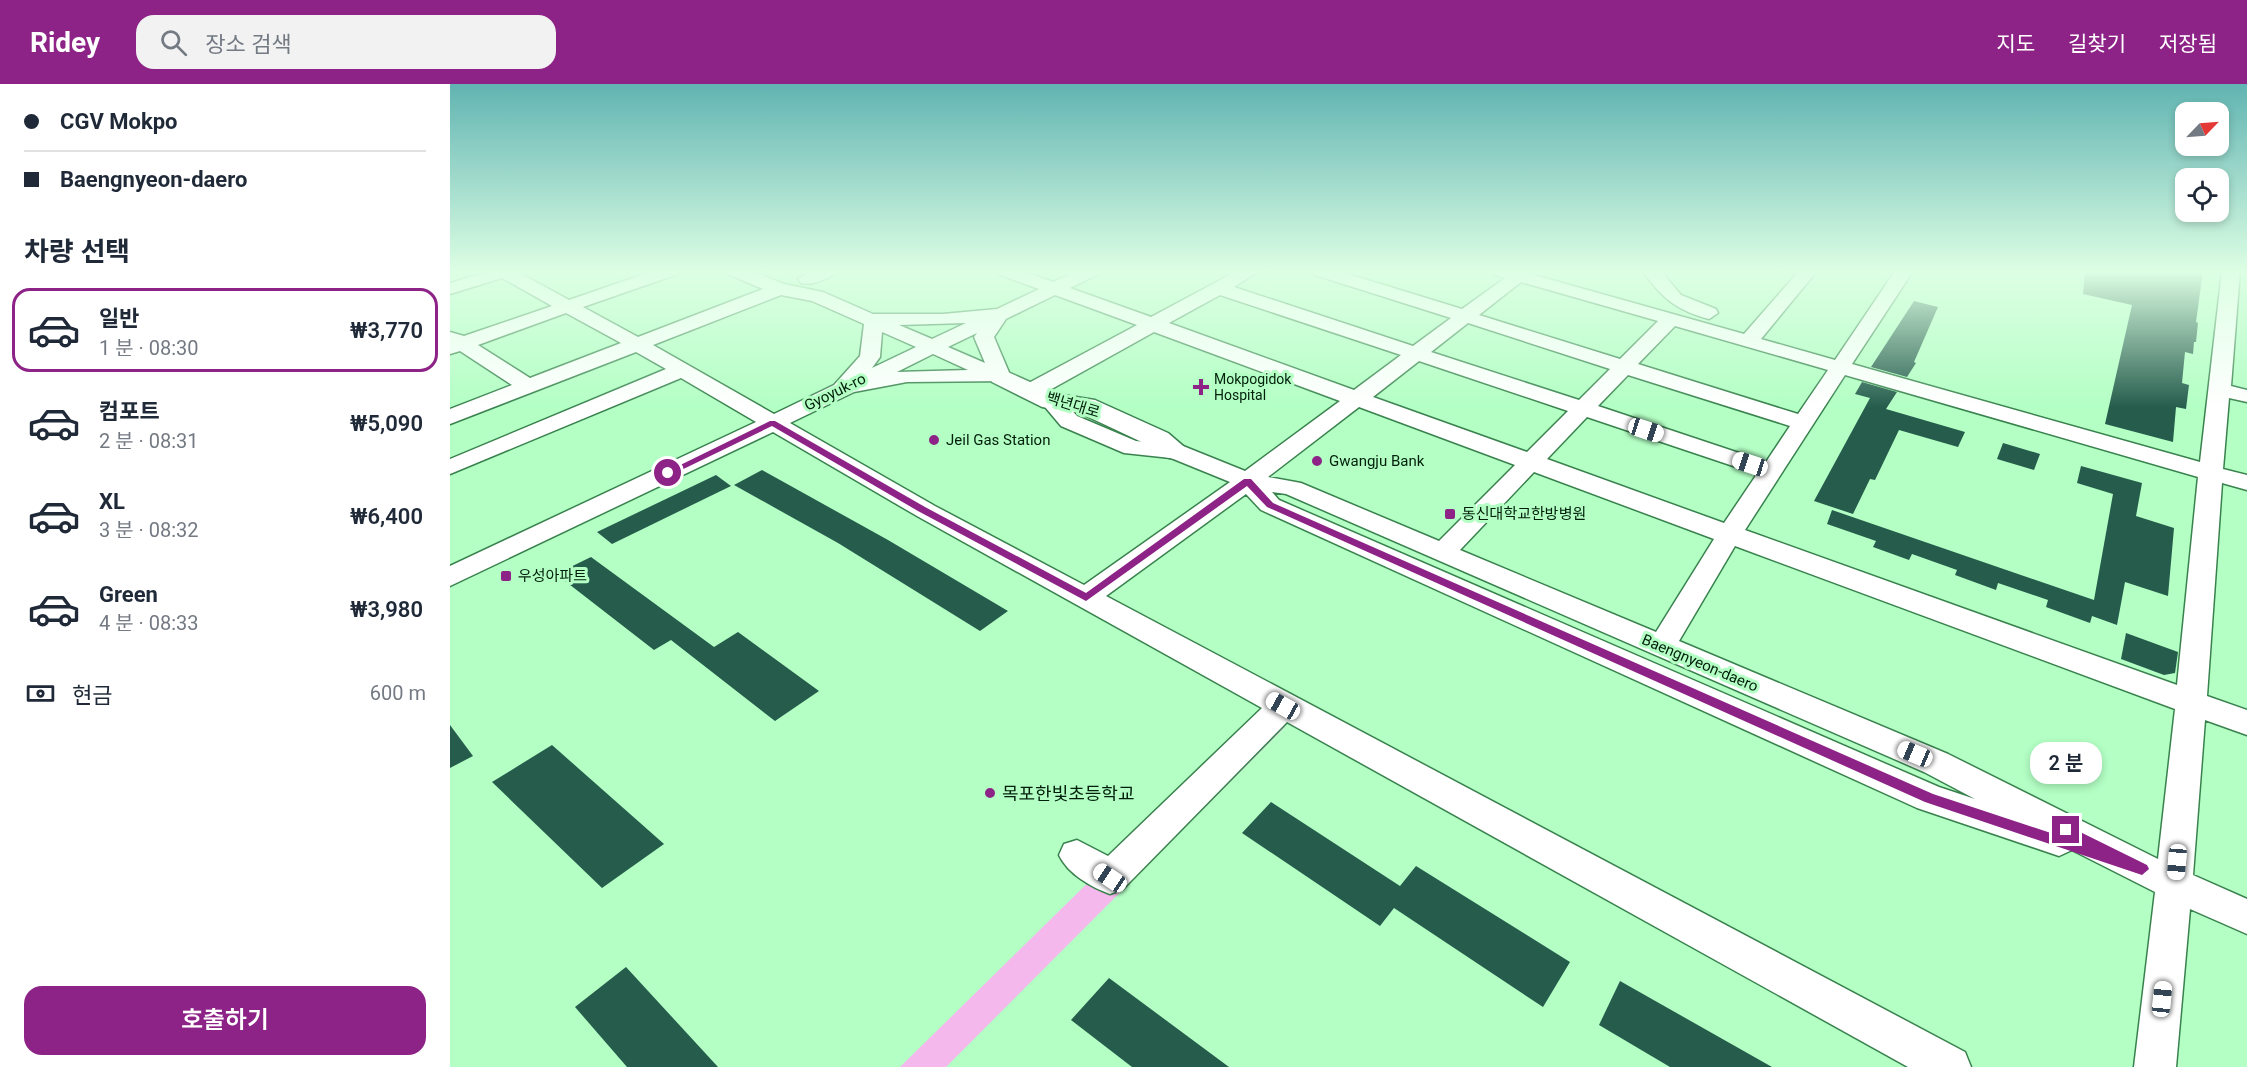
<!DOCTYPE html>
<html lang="ko">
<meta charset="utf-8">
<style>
:root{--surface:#fff;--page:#f2f2f3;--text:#1f2937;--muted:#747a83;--line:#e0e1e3;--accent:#8d2287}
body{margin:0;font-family:Roboto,"Noto Sans KR",sans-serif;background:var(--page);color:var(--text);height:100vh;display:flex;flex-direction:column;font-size:22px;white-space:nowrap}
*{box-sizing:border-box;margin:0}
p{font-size:20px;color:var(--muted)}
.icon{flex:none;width:33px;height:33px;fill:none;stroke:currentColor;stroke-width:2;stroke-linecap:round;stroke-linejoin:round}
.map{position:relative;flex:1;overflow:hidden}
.sheet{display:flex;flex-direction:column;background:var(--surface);width:450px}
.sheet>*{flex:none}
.top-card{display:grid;align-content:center;height:132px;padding:0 24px;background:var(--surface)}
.needle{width:39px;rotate:65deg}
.controls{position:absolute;left:1725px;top:18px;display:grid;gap:12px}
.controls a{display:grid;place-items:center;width:54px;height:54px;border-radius:12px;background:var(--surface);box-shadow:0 3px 9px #0003;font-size:30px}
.end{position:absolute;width:27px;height:27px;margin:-14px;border:8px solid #8d2287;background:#fff;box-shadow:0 0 0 3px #fff}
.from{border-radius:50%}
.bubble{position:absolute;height:42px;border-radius:18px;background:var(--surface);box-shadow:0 3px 9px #0003;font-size:20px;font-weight:600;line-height:42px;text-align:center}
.car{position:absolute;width:18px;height:36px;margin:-18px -9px;border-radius:8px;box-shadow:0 0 4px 2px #0007;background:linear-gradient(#fff 24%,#345 0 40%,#fff 0 76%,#345 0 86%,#fff 0)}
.top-card b{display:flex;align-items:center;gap:21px;height:57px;font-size:22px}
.top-card b+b{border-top:2px solid var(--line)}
.top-card i{width:15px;height:15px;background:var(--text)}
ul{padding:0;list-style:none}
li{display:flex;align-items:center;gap:18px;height:84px;margin:0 12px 9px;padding:0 12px;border:3px solid transparent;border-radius:18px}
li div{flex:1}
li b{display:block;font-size:22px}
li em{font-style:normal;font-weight:600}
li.on{border-color:var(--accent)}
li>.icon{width:54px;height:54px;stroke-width:1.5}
h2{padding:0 24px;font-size:27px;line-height:72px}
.pay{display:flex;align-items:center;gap:15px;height:66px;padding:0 24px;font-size:22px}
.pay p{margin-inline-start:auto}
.action{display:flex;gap:12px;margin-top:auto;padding:12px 24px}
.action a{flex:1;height:69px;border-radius:18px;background:var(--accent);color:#fff;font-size:24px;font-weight:600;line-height:69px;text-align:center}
header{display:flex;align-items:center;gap:36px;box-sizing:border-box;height:84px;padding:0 30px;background:var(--accent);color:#fff}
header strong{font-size:28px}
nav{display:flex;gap:33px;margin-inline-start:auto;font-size:21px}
.search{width:420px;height:54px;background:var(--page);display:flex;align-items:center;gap:15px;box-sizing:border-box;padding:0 21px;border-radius:18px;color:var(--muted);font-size:22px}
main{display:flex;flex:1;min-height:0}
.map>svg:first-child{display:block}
</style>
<header>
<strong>Ridey</strong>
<div class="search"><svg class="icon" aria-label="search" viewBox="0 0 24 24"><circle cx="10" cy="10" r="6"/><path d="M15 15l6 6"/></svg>장소 검색</div>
<nav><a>지도</a><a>길찾기</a><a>저장됨</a></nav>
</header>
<main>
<section class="sheet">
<div class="top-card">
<b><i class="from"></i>CGV Mokpo</b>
<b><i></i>Baengnyeon-daero</b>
</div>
<h2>차량 선택</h2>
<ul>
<li class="on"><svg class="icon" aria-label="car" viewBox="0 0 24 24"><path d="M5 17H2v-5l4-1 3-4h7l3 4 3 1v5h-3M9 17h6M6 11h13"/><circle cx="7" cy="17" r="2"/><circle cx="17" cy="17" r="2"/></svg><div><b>일반</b><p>1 분 · 08:30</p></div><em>₩3,770</em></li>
<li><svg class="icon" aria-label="car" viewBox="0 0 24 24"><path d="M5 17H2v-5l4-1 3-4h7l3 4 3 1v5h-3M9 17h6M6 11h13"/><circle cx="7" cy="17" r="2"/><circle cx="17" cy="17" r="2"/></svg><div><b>컴포트</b><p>2 분 · 08:31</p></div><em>₩5,090</em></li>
<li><svg class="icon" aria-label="car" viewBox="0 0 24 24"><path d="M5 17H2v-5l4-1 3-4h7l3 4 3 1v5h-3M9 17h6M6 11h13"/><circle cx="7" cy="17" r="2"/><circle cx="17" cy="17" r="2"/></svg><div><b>XL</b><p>3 분 · 08:32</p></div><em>₩6,400</em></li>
<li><svg class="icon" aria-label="car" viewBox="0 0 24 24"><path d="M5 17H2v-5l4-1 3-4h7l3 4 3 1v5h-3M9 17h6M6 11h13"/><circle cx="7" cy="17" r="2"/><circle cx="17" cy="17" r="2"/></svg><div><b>Green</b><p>4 분 · 08:33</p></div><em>₩3,980</em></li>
</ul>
<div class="pay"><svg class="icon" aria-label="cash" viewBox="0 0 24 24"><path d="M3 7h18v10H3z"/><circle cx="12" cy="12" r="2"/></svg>현금<p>600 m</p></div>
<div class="action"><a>호출하기</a></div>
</section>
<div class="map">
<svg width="1797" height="983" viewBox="0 0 1797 983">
<rect width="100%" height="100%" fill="#b3ffc4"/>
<polygon fill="#f4b8ed" points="811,629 835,643 496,983 450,983"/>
<g fill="#255c4c">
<polygon points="1635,187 1753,187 1746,238 1748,239 1746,258 1744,258 1743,270 1735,268 1732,299 1739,301 1736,325 1726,323 1723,358 1655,340 1682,221 1633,210"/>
<polygon points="1464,217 1488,223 1464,278 1466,279 1457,293 1421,283"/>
<polygon points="1412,298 1447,308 1436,325 1515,348 1508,363 1449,346 1425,396 1420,395 1403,430 1364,417 1420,314 1405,310"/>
<polygon points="1553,359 1590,370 1584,386 1547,375"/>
<polygon points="1631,382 1692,399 1686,432 1724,444 1718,512 1675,498 1667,541 1642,532 1640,539 1596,523 1598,516 1548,499 1546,506 1505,491 1507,486 1462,470 1459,476 1423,463 1426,457 1377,440 1382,426 1644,516 1663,410 1627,399"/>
<polygon points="312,386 438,456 558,527 530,547 388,459 284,401"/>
<polygon points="266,391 281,402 162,460 147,448"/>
<polygon points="141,473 264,563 288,548 369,607 325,637 221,556 204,566 106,490"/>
<polygon points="1676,549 1728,568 1725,589 1714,591 1671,575"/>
<polygon points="0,641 23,672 0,684"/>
<polygon points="102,661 214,760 152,804 42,698"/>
<polygon points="821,718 950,802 966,782 1120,878 1093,923 944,824 930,842 792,749"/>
<polygon points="176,883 268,983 177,983 125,923"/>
<polygon points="659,894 779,983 682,983 621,936"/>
<polygon points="1170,897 1322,983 1220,983 1149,941"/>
</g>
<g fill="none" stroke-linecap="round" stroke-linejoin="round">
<defs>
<g id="minor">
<path d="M40,187h26l53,29 84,-29h25l-3,4 -92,32 55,30 125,-48 -33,-14 -3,-4h24l33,13 39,8 50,22h70l54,-5 42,-20 -39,-14 -3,-4h25l31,11 24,-11h23l-3,4 -27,13 81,29 86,-46h22l-25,16 179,59 38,-28 -136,-43 -3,-4h26l124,38 43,-31 -10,-3 -3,-4h36l-1,2 217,61 55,-63h18l-56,68 74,21 60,-89h18l-61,93 348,98 22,-191h18l-9,115 16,4v12l-18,-4 -6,71 24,6v15l-25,-7 -15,213 40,14v25l-42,-15 -12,155 54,24v35l-57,-25 -14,158h-42l21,-175 -83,-42 -13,6 -142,-48 -656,-298 -15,-16 -140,102 859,456 6,15h-63l-621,-345 -164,167 -13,5c-19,-7 -42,-20 -51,-39l5,-11 13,-4 31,16 154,-148 -345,-192 -144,-84 -323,154v-20l306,-144 -75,-44 -231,96v-15l216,-90 -30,-17 -186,72v-15l62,-24 -52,-34 -10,3v-22l14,4 88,-30 -50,-28 -52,16v-11zM1071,198l137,39 -38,38 -141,-44zM331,211l31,6 52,23 -4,32 -26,29 -60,29 -121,-69zM605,211l82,30 -114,61 -3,5 3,5h16l115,-64 186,69 -95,70 -62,-25 -47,-5 -59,-25 -18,-20h-16l-3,5 21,25 63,27 47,5 59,24 -146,103 -149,-79 -145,-83 64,-31 53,-10 101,-1 3,-4 -17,-40 12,-18zM770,211l181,60 -47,35 -185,-67zM116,229l55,30 -91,35 -52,-33zM516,239l-34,16 -33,-14zM1018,239l142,46 -31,31 -148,-48zM1225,242l153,44 -30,44 -160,-50zM432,248l34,15 -44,21 8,-11zM527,249l-3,4 11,26 -37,-16zM483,270l35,16 -71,2zM969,277l149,50 -41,41 -154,-55zM1178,291l162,51 -24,36 -168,-56zM1395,291l353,102 -21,208 -432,-155zM909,323l156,58 -76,76 -138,-58 -33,-6zM1137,333l170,57 -33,49 -177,-64zM1084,388l180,67 -58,93 -196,-82zM822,408l14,2 638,278 51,27 -36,-12 -660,-287zM1285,462l440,163 -17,150 -210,-105 -269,-113z"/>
<path d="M362,187h25c-8,8 -25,15 -36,12l-3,-4z"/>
<path d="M1193,187h18l20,24 35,14 2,4 -9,6c-31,-8 -48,-21 -66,-48z"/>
</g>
<polygon id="major" points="551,285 607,310 645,316 718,349 739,367 735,373 725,375 715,373 698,361 630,329 592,323 542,298 538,293 542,288"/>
</defs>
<use href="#minor" stroke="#39824e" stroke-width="3"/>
<use href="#major" stroke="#39824e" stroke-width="3"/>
<use href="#minor" fill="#fff" fill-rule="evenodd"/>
<use href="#major" fill="#fff" fill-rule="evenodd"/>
</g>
<linearGradient id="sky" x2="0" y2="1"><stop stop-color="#61b4b2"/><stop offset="0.58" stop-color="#ddffe4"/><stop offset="1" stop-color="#ddffe4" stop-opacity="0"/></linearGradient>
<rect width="1797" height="324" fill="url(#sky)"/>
<polygon fill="#8d2287" points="320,337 325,337 475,423 636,509 794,395 801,395 823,419 1483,710 1628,758 1611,750 1611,742 1616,741 1697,781 1699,785 1692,791 1475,718 817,423 797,402 636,517 468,427 322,342 221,391 214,389"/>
<g fill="#8d2287" stroke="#b3ffc4" stroke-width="2">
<path d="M748 294h6v6h6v6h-6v6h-6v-6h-6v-6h6z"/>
<circle cx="484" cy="356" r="6"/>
<circle cx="867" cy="377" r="6"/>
<rect x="994" y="424" width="12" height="12" rx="3"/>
<rect x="50" y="486" width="12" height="12" rx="3"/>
<circle cx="540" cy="709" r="6"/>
</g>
<g text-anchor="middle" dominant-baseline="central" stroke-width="6" stroke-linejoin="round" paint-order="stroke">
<g font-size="14" fill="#011f0a" stroke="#b3ffc4" text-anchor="start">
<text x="764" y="295">Mokpogidok<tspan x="764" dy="16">Hospital</tspan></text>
</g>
<g font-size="15" fill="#011f0a" stroke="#b3ffc4">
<text transform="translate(385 308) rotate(-26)">Gyoyuk-ro</text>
<text transform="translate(623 321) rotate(17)">백년대로</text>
<text transform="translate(1250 579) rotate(23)">Baengnyeon-daero</text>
</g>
<g font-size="15" fill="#011f0a" stroke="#b3ffc4" text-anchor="start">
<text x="496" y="356">Jeil Gas Station</text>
<text x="879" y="377">Gwangju Bank</text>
<text x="1012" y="430">동신대학교한방병원</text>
<text x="68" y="492">우성아파트</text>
</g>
<g font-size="18" fill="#011f0a" stroke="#b3ffc4" text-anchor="start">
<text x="552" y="709">목포한빛초등학교</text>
</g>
</g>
</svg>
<div class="controls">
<a><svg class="needle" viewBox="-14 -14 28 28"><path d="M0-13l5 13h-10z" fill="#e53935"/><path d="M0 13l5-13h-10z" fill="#747a83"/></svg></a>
<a><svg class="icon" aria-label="locate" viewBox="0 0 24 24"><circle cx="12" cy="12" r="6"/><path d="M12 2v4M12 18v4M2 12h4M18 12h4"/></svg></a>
</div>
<i class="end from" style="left:218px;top:389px"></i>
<i class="end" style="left:1616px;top:746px"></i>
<div class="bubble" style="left:1580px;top:658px;width:72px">2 분</div>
<i class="car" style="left:1196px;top:346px;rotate:108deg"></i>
<i class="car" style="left:1300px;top:380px;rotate:288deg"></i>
<i class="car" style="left:833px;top:622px;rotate:299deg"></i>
<i class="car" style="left:1465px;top:670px;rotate:293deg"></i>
<i class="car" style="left:1727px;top:778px;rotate:185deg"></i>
<i class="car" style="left:660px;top:794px;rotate:304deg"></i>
<i class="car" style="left:1712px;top:915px;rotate:6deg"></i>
</div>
</main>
